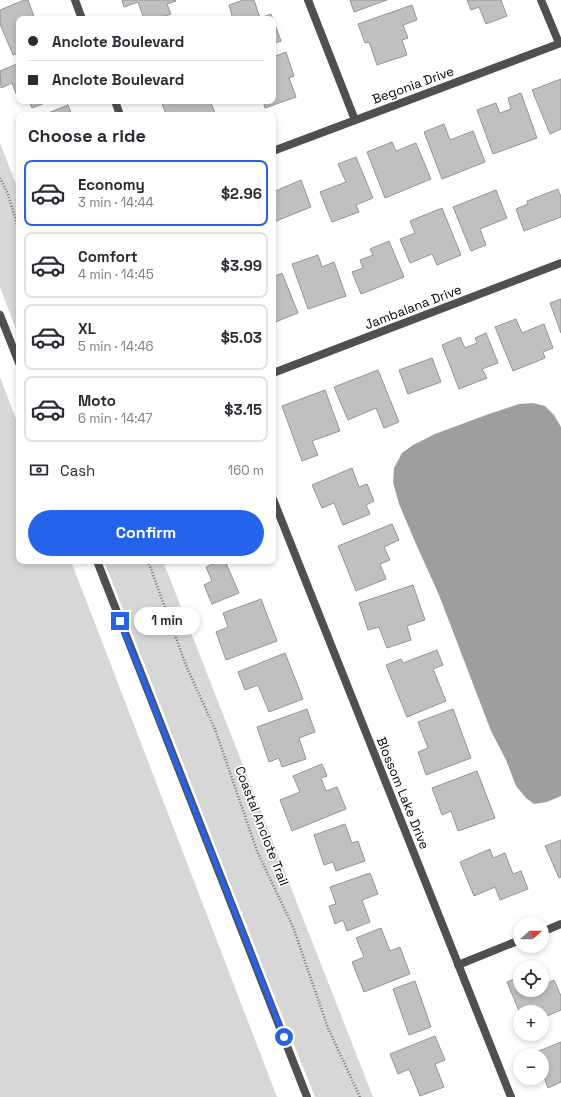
<!DOCTYPE html>
<meta charset="utf-8">
<style>
:root{--surface:#fff;--page:#f7f7f7;--text:#2b2b33;--muted:#7c7c81;--line:#e1e1e2;--accent:#2563eb}
body{margin:0;font-family:"Space Grotesk",sans-serif;background:var(--page);color:var(--text);height:100vh;display:flex;flex-direction:column;font-size:15px;white-space:nowrap}
*{box-sizing:border-box;margin:0}
p{font-size:13px;color:var(--muted)}
.icon{flex:none;width:22px;height:22px;fill:none;stroke:currentColor;stroke-width:2;stroke-linecap:round;stroke-linejoin:round}
.map{position:relative;flex:1;overflow:hidden}
.drawer{position:absolute;left:16px;top:112px;width:260px;height:452px;display:flex;flex-direction:column;background:var(--surface);border-radius:8px;box-shadow:0 2px 6px #0003}
.drawer>*{flex:none}
.hud{position:absolute;left:16px;top:16px;width:260px;height:88px;border-radius:8px;box-shadow:0 2px 6px #0003;display:grid;align-content:center;height:88px;padding:0 12px;background:var(--surface)}
.needle{width:26px;rotate:69deg}
.tools{position:absolute;left:513px;top:917px;display:grid;gap:8px}
.tools a{display:grid;place-items:center;width:36px;height:36px;border-radius:50%;background:var(--surface);box-shadow:0 2px 6px #0003;font-size:20px}
.end{position:absolute;width:18px;height:18px;margin:-9px;border:5px solid #2563eb;background:#fff;box-shadow:0 0 0 2px #fff}
.from{border-radius:50%}
.bubble{position:absolute;height:28px;border-radius:14px;background:var(--surface);box-shadow:0 2px 6px #0003;font-size:13px;font-weight:700;line-height:28px;text-align:center}
.hud b{display:flex;align-items:center;gap:14px;height:38px;font-size:15px}
.hud b+b{border-top:1px solid var(--line)}
.hud i{width:10px;height:10px;background:var(--text)}
ul{padding:0;list-style:none}
li{display:flex;align-items:center;gap:12px;height:66px;margin:0 8px 6px;padding:0 4px;border:2px solid var(--line);border-radius:8px}
li div{flex:1}
li b{display:block;font-size:15px}
li em{font-style:normal;font-weight:700}
li.on{border-color:var(--accent)}
li>.icon{width:36px;height:36px;stroke-width:1.5}
h2{padding:0 12px;font-size:18px;line-height:48px}
.pay{display:flex;align-items:center;gap:10px;height:44px;padding:0 12px;font-size:15px}
.pay p{margin-inline-start:auto}
.primary-button{display:flex;gap:8px;margin-top:auto;padding:8px 12px}
.primary-button a{flex:1;height:46px;border-radius:24px;background:var(--accent);color:#fff;font-size:16px;font-weight:700;line-height:46px;text-align:center}
.map>svg:first-child{display:block}
</style>
<div class="map">
<svg width="561" height="1097" viewBox="0 0 561 1097">
<rect width="100%" height="100%" fill="#fff"/>
<g fill="#d7d7d7">
<polygon points="0,143 19,192 19,337 0,287"/>
<polygon points="0,377 19,427 19,561 71,561 277,1097 0,1097"/>
<polygon points="104,561 163,561 373,1097 315,1097 270,985"/>
</g>
<polygon fill="#9e9e9e" points="533,403 545,406 554,415 561,427 561,796 547,802 534,804 526,798 516,786 506,760 491,731 439,595 416,544 399,504 393,482 394,468 402,453 413,445 435,434 486,415 519,404"/>
<g fill="#c0c0c0" stroke="#949494">
<polygon points="24,0 28,0 35,19 19,19 19,53 13,55 0,24 0,10"/>
<polygon points="122,0 175,0 176,1 167,4 171,14 157,19 144,19 138,2 124,7"/>
<polygon points="243,0 254,0 260,18 271,14 281,41 273,44 273,19 233,19 229,5"/>
<polygon points="350,0 387,0 354,12"/>
<polygon points="467,0 501,0 507,16 486,24 479,7 471,10"/>
<polygon points="412,5 417,20 403,25 408,38 402,40 407,55 377,65 369,42 365,43 358,24"/>
<polygon points="286,52 294,76 289,78 296,97 265,108 263,101 273,101 273,57"/>
<polygon points="19,63 19,95 17,96 12,83 1,88 0,71"/>
<polygon points="561,79 561,129 550,134 532,90"/>
<polygon points="521,93 537,138 493,154 477,110 496,103 500,113 511,109 508,98"/>
<polygon points="29,101 50,101 32,108"/>
<polygon points="161,101 210,101 216,115 172,115 171,112 166,114"/>
<polygon points="68,105 72,115 43,115"/>
<polygon points="444,124 450,140 473,131 485,162 442,179 424,132"/>
<polygon points="392,142 396,151 416,143 431,179 385,198 367,152"/>
<polygon points="356,157 373,198 356,205 359,212 332,222 320,192 346,182 338,164"/>
<polygon points="301,180 311,207 274,222 273,219 273,192"/>
<polygon points="558,189 561,197 561,217 524,231 516,209 528,204 527,201"/>
<polygon points="496,190 507,218 480,229 486,245 471,251 453,207"/>
<polygon points="442,208 461,255 437,265 432,254 410,263 400,239 415,233 410,221"/>
<polygon points="389,241 404,277 361,294 352,272 363,268 360,260 373,255 370,249"/>
<polygon points="318,255 322,267 334,262 346,296 308,309 292,264"/>
<polygon points="282,273 298,313 273,323 273,277"/>
<polygon points="561,299 561,333 550,303"/>
<polygon points="516,319 522,333 544,324 553,348 543,352 545,358 513,371 495,327"/>
<polygon points="486,333 498,363 482,369 487,378 459,389 442,345 460,337 465,348 477,343 475,338"/>
<polygon points="432,358 441,382 408,394 399,370"/>
<polygon points="378,370 399,422 384,428 376,408 348,420 334,387"/>
<polygon points="325,390 340,431 312,441 318,455 302,461 282,406"/>
<polygon points="352,468 359,487 367,484 374,501 366,505 370,514 343,525 334,503 322,508 312,485"/>
<polygon points="392,524 399,540 384,547 390,560 380,564 386,579 356,591 338,546"/>
<polygon points="220,561 225,561 239,593 212,604 204,585 212,581 206,567"/>
<polygon points="413,585 425,620 407,626 411,640 387,648 379,627 368,630 359,603"/>
<polygon points="261,599 277,641 226,660 216,632 228,627 223,613"/>
<polygon points="437,650 443,665 433,669 446,701 407,717 386,665 401,659 403,663"/>
<polygon points="285,653 303,699 269,712 258,685 245,690 238,672"/>
<polygon points="307,709 315,732 299,738 306,759 282,767 279,758 269,762 257,727"/>
<polygon points="453,709 471,758 426,775 418,752 428,748 418,722"/>
<polygon points="322,764 327,776 321,778 326,791 337,787 346,809 292,831 280,800 300,792 293,776"/>
<polygon points="477,771 495,818 458,831 451,811 442,815 432,788"/>
<polygon points="345,824 352,843 358,841 365,861 336,871 333,862 324,865 314,835"/>
<polygon points="561,840 561,877 559,878 545,846"/>
<polygon points="490,849 493,858 505,853 513,874 521,871 528,889 500,900 495,887 474,896 460,862"/>
<polygon points="370,873 378,894 362,900 370,922 347,931 343,920 335,924 329,906 336,904 330,887"/>
<polygon points="381,928 390,951 400,947 410,974 364,992 352,962 364,957 356,938"/>
<polygon points="520,977 520,990 542,990 542,986 554,980 561,996 561,1010 542,1018 542,1012 520,1012 520,1013 507,982"/>
<polygon points="415,981 431,1027 409,1035 393,989"/>
<polygon points="435,1036 445,1060 435,1064 444,1087 420,1096 409,1069 398,1074 390,1054"/>
<polygon points="561,1042 561,1082 548,1088 542,1072 542,1056 536,1056 534,1053"/>
</g>
<g fill="none" stroke-linecap="round" stroke-linejoin="round">
<g stroke="#727272" stroke-width="2.5" stroke-dasharray="1 2" stroke-linecap="butt">
<polyline points="0,178 8,194 19,231"/>
<polyline points="148,561 187,668 215,729 257,851 293,927 328,1028 360,1097"/>
</g>
<g stroke="#505050" stroke-width="8">
<polyline points="75,0 82,19"/>
<polyline points="308,0 355,120"/>
<polyline points="541,0 559,43"/>
<polyline points="115,101 120,115"/>
<polyline points="273,151 561,43"/>
<polyline points="273,373 561,263"/>
<polyline points="273,499 511,1097"/>
<polyline points="542,932 561,924"/>
<polyline points="458,965 520,940"/>
</g>
<g stroke="#505050" stroke-width="8">
<polyline points="0,315 19,363"/>
<polyline points="97,561 307,1097"/>
</g>
</g>
<g fill="none" stroke-linecap="round" stroke-linejoin="round">
<polyline stroke="#2563eb" stroke-width="5" points="120,621 284,1037"/>
</g>
<g text-anchor="middle" dominant-baseline="central" stroke-width="3.5" stroke-linejoin="round" paint-order="stroke">
<g font-size="13" fill="#000" stroke="#fff">
<text transform="translate(413 85) rotate(-20)">Begonia Drive</text>
<text transform="translate(413 307) rotate(-21)">Jambalana Drive</text>
<text transform="translate(403 793) rotate(68)">Blossom Lake Drive</text>
<text transform="translate(262 826) rotate(69)">Coastal Anclote Trail</text>
</g>
</g>
</svg>
<div class="tools">
<a><svg class="needle" viewBox="-14 -14 28 28"><path d="M0-13l5 13h-10z" fill="#e53935"/><path d="M0 13l5-13h-10z" fill="#7c7c81"/></svg></a>
<a><svg class="icon" aria-label="locate" viewBox="0 0 24 24"><circle cx="12" cy="12" r="6"/><path d="M12 2v4M12 18v4M2 12h4M18 12h4"/></svg></a>
<a>+</a>
<a>−</a>
</div>
<i class="end from" style="left:284px;top:1037px"></i>
<i class="end" style="left:120px;top:621px"></i>
<div class="bubble" style="left:134px;top:607px;width:66px">1 min</div>
<div class="hud">
<b><i class="from"></i>Anclote Boulevard</b>
<b><i></i>Anclote Boulevard</b>
</div>
<section class="drawer">
<h2>Choose a ride</h2>
<ul>
<li class="on"><svg class="icon" aria-label="car" viewBox="0 0 24 24"><path d="M5 17H2v-5l4-1 3-4h7l3 4 3 1v5h-3M9 17h6M6 11h13"/><circle cx="7" cy="17" r="2"/><circle cx="17" cy="17" r="2"/></svg><div><b>Economy</b><p>3 min · 14:44</p></div><em>$2.96</em></li>
<li><svg class="icon" aria-label="car" viewBox="0 0 24 24"><path d="M5 17H2v-5l4-1 3-4h7l3 4 3 1v5h-3M9 17h6M6 11h13"/><circle cx="7" cy="17" r="2"/><circle cx="17" cy="17" r="2"/></svg><div><b>Comfort</b><p>4 min · 14:45</p></div><em>$3.99</em></li>
<li><svg class="icon" aria-label="car" viewBox="0 0 24 24"><path d="M5 17H2v-5l4-1 3-4h7l3 4 3 1v5h-3M9 17h6M6 11h13"/><circle cx="7" cy="17" r="2"/><circle cx="17" cy="17" r="2"/></svg><div><b>XL</b><p>5 min · 14:46</p></div><em>$5.03</em></li>
<li><svg class="icon" aria-label="car" viewBox="0 0 24 24"><path d="M5 17H2v-5l4-1 3-4h7l3 4 3 1v5h-3M9 17h6M6 11h13"/><circle cx="7" cy="17" r="2"/><circle cx="17" cy="17" r="2"/></svg><div><b>Moto</b><p>6 min · 14:47</p></div><em>$3.15</em></li>
</ul>
<div class="pay"><svg class="icon" aria-label="cash" viewBox="0 0 24 24"><path d="M3 7h18v10H3z"/><circle cx="12" cy="12" r="2"/></svg>Cash<p>160 m</p></div>
<div class="primary-button"><a>Confirm</a></div>
</section>
</div>
